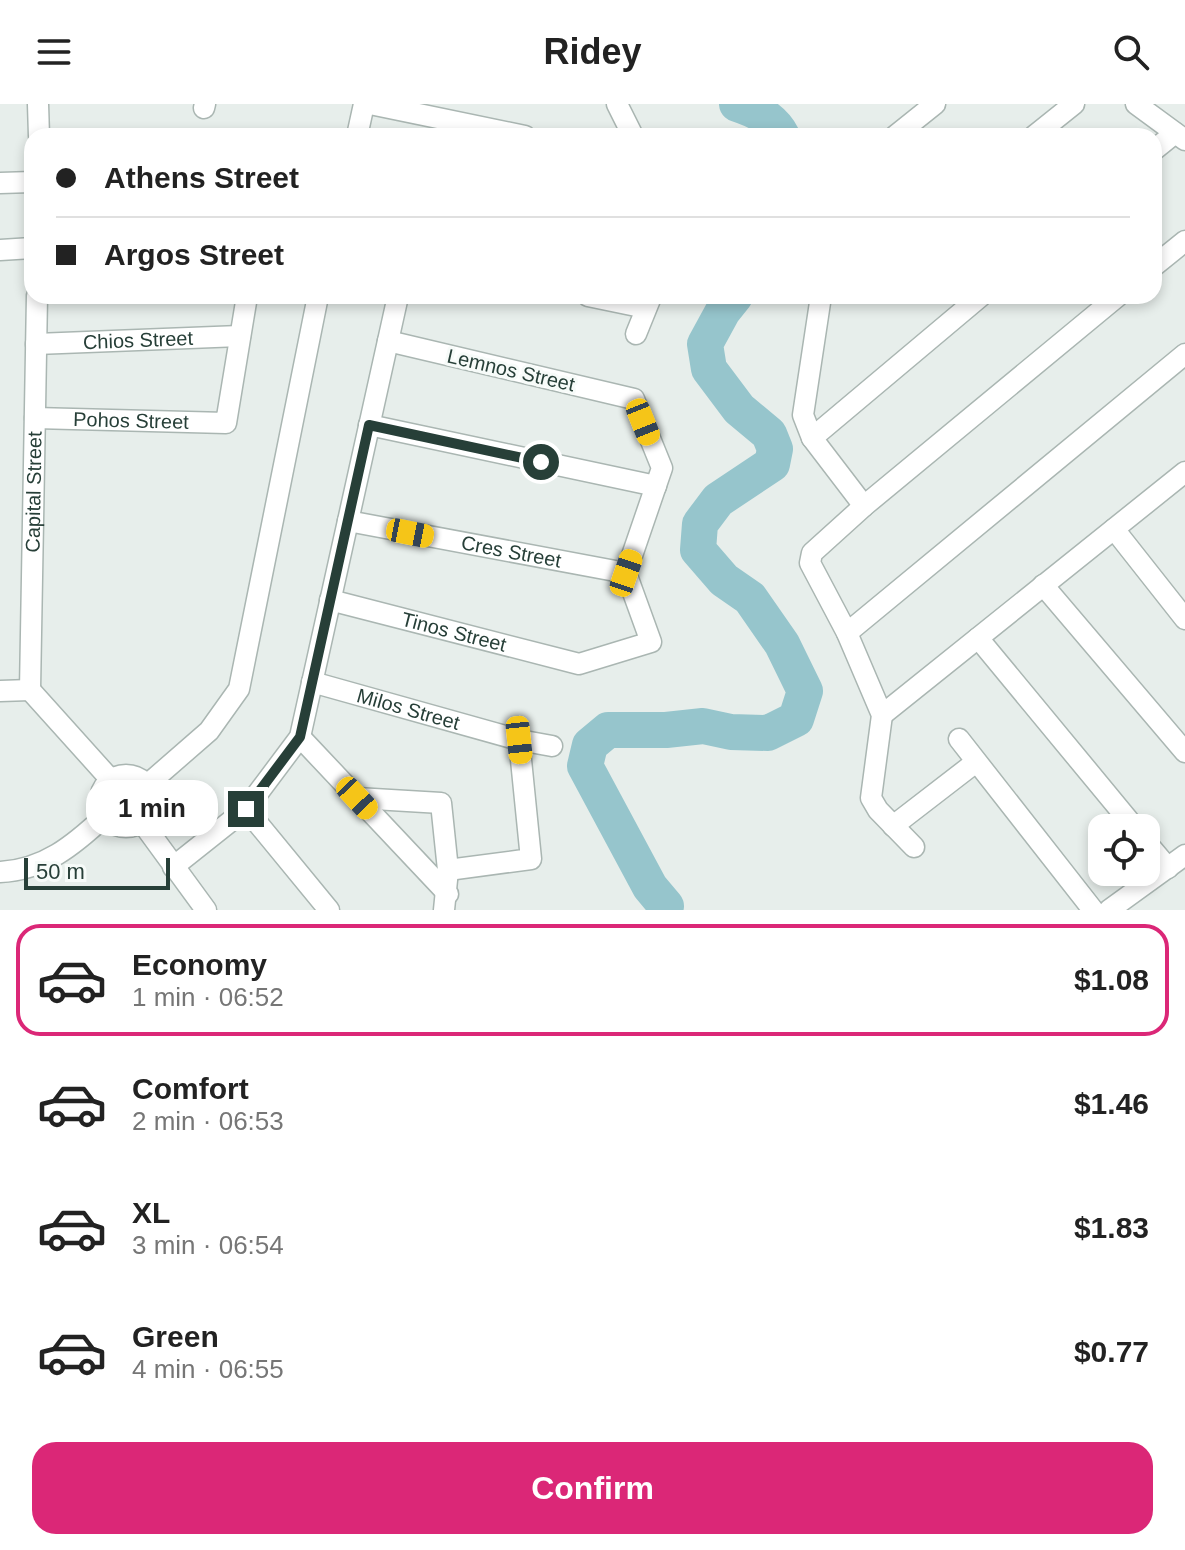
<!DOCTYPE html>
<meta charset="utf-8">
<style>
:root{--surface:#fff;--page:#f6f6f6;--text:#222;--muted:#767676;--line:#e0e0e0;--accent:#db2777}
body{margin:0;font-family:Arial,sans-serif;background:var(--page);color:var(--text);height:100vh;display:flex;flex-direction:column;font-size:30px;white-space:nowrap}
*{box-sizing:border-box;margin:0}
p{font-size:26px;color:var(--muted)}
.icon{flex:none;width:44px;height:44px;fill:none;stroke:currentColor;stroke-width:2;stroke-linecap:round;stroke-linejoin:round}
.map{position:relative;height:806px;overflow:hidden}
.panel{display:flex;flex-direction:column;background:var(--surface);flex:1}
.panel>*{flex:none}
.hud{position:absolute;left:24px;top:24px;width:1138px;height:176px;border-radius:24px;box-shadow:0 4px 12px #0003;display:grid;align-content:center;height:176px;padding:0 32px;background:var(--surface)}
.fabs{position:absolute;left:1088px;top:710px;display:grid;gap:16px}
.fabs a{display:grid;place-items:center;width:72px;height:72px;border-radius:16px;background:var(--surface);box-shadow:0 4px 12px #0003;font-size:40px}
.scale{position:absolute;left:24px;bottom:20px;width:146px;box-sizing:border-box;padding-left:8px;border:4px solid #273f38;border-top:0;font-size:22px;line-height:28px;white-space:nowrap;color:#273f38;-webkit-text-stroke:6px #f7fbf9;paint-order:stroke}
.end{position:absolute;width:36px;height:36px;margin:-18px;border:10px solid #273f38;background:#fff;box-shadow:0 0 0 4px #fff}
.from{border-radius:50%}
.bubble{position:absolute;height:56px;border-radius:24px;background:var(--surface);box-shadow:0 4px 12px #0003;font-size:26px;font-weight:600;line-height:56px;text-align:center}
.car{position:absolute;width:24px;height:48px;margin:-24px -12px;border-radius:10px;box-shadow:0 0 6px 2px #0007;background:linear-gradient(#f5c518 24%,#345 0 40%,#f5c518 0 76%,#345 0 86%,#f5c518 0)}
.hud b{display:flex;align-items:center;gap:28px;height:76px;font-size:30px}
.hud b+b{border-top:2px solid var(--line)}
.hud i{width:20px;height:20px;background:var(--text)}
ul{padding:14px 0 0;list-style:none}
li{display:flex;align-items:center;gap:24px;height:112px;margin:0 16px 12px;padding:0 16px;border:4px solid transparent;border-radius:24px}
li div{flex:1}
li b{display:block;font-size:30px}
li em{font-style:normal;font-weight:600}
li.current{border-color:var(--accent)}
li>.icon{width:72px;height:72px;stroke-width:1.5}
.cta{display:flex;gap:16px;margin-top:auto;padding:16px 32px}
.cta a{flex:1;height:92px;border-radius:24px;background:var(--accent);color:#fff;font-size:32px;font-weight:600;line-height:92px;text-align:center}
header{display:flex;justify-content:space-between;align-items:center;height:104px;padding:0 32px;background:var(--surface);font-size:36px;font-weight:600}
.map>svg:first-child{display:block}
</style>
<header><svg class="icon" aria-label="menu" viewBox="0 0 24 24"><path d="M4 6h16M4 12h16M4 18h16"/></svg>Ridey<svg class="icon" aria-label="search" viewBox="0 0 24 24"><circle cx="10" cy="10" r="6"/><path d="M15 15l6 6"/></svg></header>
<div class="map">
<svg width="1185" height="806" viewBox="0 0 1185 806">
<rect width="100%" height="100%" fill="#e7eeeb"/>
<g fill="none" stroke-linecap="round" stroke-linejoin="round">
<g stroke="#96c5cc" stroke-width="36">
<path d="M737,0c18,6 36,14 45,32"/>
<polyline points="666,802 650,783 585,662 590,641 608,626 666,626 703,622 731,628 768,629 796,615 805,587 782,540 750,494 724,476 698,446 700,420 718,396 772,360 775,345 769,330 739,305 709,265 705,240 723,207 735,192"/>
</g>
<defs>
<g id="street">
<polyline points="38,0 39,32"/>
<polyline points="370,0 525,32"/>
<polyline points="617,0 633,32"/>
<polyline points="1136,0 1185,36"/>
<polyline points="204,4 205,0"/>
<polyline points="357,32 364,0"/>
<polyline points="895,32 935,0"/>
<polyline points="1034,32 1074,0"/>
<polyline points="1154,46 1175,29"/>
<polyline points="0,79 32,78"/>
<polyline points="0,146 32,144"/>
<polyline points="1154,162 1185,137"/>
<polyline points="588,192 646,204"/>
<polyline points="821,192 803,311 812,334 864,402"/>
<polyline points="636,230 651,193"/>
<path id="s1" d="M36,240l204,-8"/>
<path id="s2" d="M35,314l191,5 21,-127"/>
<polyline points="369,321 656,382"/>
<polyline points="812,334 981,192"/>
<path id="s3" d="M348,417l278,52"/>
<polyline points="1114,425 1185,515"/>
<polyline points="1043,481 1185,648"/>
<path id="s4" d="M330,496l249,64 72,-22 -25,-69 36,-105 -28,-69 -246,-58"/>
<polyline points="847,529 1185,250"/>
<polyline points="978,534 1135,724"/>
<path id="s5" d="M312,578l207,58 33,6"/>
<path id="s6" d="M30,586l7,-394"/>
<polyline points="30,586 111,676"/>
<polyline points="0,587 30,586"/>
<polyline points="882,611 1185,368"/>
<polyline points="300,633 448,790"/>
<polyline points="959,635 1093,806"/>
<circle cx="126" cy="697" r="26"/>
<polyline points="147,681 209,627 239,585 318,192"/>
<polyline points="357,694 441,699 448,766 444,806"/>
<polyline points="246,705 329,806"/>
<polyline points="141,717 206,806"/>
<polyline points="893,722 976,658"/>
<polyline points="1146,738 1168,764"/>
<polyline points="914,743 878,706 871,694 882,611 847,529 810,459 812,449 864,402 1118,192"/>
<polyline points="173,763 246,705 300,633 398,192"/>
<polyline points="448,766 531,755 519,636"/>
<path d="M0,768c44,-2 74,-27 105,-56"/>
<polyline points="1109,806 1185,751"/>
</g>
</defs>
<use href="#street" stroke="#aab6b2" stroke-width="23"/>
<use href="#street" stroke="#fff" stroke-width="20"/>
</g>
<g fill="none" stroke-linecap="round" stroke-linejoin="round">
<polyline stroke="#273f38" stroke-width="10" points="246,705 300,633 369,321 541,358"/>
</g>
<g text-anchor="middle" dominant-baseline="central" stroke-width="6" stroke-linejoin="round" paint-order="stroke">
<g font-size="20" fill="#273f38" stroke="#f7fbf9">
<text stroke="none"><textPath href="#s1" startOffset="102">Chios Street</textPath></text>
<text transform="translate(511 266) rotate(13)">Lemnos Street</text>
<text stroke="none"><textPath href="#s2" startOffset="96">Pohos Street</textPath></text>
<text stroke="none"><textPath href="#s6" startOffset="198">Capital Street</textPath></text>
<text stroke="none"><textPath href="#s3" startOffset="166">Cres Street</textPath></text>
<text stroke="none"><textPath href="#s4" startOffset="128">Tinos Street</textPath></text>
<text stroke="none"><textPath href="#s5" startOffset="100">Milos Street</textPath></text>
</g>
</g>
</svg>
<div class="fabs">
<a><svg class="icon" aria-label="locate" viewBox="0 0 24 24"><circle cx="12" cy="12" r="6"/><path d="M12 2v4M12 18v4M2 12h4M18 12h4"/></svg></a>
</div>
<div class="scale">50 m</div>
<i class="end from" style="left:541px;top:358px"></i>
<i class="end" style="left:246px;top:705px"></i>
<div class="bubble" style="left:86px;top:676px;width:132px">1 min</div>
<i class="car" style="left:643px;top:318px;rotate:158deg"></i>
<i class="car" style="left:410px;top:429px;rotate:101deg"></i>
<i class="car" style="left:626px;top:469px;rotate:19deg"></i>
<i class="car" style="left:519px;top:636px;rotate:174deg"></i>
<i class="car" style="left:357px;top:694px;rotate:137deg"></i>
<div class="hud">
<b><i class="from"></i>Athens Street</b>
<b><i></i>Argos Street</b>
</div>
</div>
<section class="panel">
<ul>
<li class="current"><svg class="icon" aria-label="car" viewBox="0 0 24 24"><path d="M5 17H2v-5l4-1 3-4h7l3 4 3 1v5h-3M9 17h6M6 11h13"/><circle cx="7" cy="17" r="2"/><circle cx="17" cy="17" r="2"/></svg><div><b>Economy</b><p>1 min · 06:52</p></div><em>$1.08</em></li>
<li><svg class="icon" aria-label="car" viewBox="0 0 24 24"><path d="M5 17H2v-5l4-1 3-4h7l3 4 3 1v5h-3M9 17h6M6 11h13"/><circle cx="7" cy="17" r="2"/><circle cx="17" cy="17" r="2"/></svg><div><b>Comfort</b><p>2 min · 06:53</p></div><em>$1.46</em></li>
<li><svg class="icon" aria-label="car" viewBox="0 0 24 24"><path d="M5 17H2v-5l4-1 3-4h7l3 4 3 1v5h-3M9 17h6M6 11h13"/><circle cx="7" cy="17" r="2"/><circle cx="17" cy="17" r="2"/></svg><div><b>XL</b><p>3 min · 06:54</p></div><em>$1.83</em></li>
<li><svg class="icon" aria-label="car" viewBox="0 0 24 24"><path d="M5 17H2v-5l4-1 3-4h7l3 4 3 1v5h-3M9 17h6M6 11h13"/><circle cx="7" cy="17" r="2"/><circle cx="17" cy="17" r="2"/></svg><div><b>Green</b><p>4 min · 06:55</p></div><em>$0.77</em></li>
</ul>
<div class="cta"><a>Confirm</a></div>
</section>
